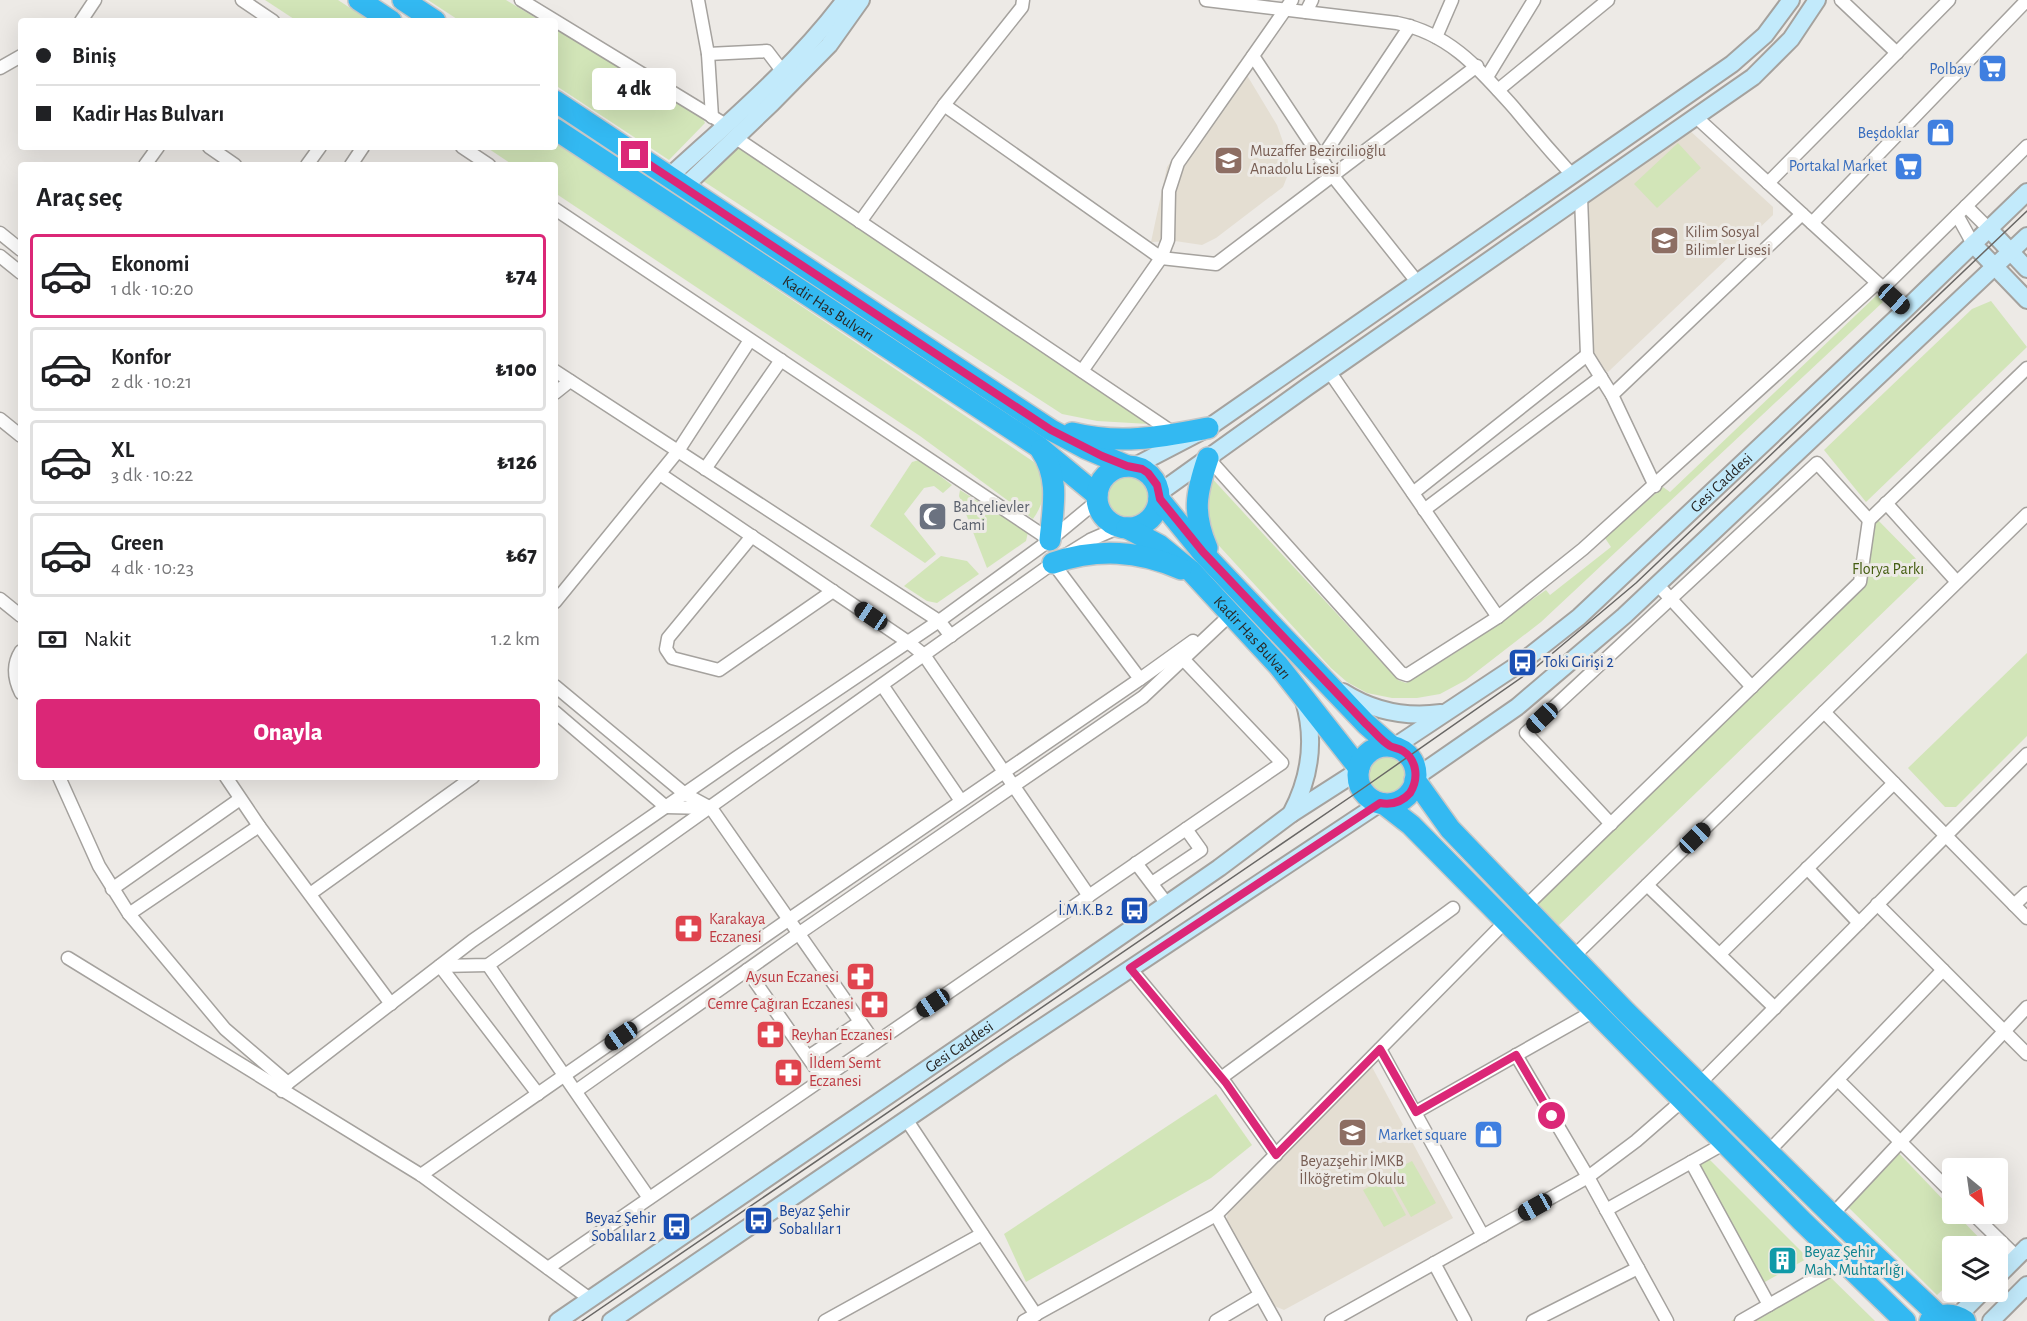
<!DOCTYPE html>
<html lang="tr">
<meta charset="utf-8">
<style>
:root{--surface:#fff;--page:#f2f2f2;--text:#202124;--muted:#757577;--line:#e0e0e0;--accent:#db2777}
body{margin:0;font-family:"Alegreya Sans",sans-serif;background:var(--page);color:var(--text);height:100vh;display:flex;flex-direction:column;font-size:22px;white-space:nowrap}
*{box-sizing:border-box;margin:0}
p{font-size:20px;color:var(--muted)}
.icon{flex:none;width:33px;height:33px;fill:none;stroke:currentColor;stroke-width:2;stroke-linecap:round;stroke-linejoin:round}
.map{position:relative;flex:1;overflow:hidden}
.drawer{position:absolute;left:18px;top:162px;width:540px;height:618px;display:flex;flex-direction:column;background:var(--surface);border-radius:6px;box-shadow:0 6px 24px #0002}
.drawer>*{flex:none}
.top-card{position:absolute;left:18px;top:18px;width:540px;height:132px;border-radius:6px;box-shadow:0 6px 24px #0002;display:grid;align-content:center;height:132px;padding:0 18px;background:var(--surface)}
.needle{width:39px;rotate:151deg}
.tools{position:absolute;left:1942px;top:1158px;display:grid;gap:12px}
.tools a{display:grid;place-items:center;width:66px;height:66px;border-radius:6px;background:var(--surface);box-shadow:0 6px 24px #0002;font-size:30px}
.end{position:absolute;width:27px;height:27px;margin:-14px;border:8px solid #db2777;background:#fff;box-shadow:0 0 0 3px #fff}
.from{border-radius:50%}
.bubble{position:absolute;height:42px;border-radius:6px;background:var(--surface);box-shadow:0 6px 24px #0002;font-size:20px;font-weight:800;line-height:42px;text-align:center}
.car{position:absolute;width:18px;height:36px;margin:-18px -9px;border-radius:8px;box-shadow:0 0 4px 2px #0007;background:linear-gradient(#222 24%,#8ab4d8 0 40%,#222 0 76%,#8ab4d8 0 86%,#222 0)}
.top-card b{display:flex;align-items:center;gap:21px;height:57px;font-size:22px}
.top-card b+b{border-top:2px solid var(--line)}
.top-card i{width:15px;height:15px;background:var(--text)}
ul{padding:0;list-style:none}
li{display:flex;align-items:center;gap:18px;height:84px;margin:0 12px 9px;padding:0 6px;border:3px solid var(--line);border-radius:6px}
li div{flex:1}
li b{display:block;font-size:22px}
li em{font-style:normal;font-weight:800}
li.current{border-color:var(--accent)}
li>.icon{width:54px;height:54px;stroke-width:1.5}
h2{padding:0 18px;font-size:27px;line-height:72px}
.pay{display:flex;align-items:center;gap:15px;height:66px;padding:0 18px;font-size:22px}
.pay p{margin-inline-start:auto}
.action{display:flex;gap:12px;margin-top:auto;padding:12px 18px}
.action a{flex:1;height:69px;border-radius:6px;background:var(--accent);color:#fff;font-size:24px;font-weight:800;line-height:69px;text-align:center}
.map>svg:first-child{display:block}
</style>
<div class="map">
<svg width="2027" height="1321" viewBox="0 0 2027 1321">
<rect width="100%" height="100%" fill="#edeae6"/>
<g fill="#e4ded2">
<polygon points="1239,62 1277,125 1287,153 1289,172 1283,187 1216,238 1202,245 1175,241 1151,242 1167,167"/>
<polygon points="1688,129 1773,207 1773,215 1608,372 1598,368 1587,345 1585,200"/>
<polygon points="1363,1067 1372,1067 1453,1218 1284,1310 1272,1305 1226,1226 1228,1210"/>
</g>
<g fill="#d2e5b8">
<polygon points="265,0 338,0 370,21 297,21"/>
<polygon points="428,0 506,0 541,21 460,21"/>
<polygon points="555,29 702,116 705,123 669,160 555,85"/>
<path d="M555,141l479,321c14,19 13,37 -1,57l-113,-83 -365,-243v-28h-42l-27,-18h69z"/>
<polygon points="737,143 1149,424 1097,421 1062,414 700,179"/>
<polygon points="1678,143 1701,168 1657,208 1634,184"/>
<polygon points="1877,295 1883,302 1541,622 1466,680 1440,694 1417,698 1392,698 1367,693 1347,682 1331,668 1211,537 1206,528 1208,474 1398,680 1406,683 1452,655 1546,590 1550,595 1611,547 1605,538 1663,487 1670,492"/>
<polygon points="1991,301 2027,347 1866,502 1824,450 1972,309"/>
<polygon points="919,460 952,485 943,493 934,486 924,488 904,514 936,554 925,563 870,526 912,462"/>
<circle cx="1128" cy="497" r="23"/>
<polygon points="960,490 1028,532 1026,541 987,568 959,496"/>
<polygon points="1870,512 1927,570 1556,928 1528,900 1859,580"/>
<polygon points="941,556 967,561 979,574 937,603 927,601 904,586"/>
<polygon points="2027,653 2027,736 1956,807 1945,807 1908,768"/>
<circle cx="1387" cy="775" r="21"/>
<polygon points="1216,1094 1252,1145 1211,1178 1026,1282 1004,1234"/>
<polygon points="1891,1145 1953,1210 1953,1214 1956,1214 1987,1246 1953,1246 1953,1280 1937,1295 1839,1198"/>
<polygon points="1702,1152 1808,1258 1756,1287 1687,1160"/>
<polygon points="1412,1161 1436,1203 1411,1217 1387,1174"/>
<polygon points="1386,1178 1406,1215 1384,1227 1363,1190"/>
<polygon points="1822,1269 1875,1321 1731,1321"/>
</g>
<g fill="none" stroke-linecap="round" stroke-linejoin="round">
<defs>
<g id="street">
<polyline points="242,0 273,21"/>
<polyline points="521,0 726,125"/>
<polyline points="698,0 708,54 712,117"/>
<polyline points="1023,0 1022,7 944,105 1161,258 1216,264 1477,66"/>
<path d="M1206,0l191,23c54,11 83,47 118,86 19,23 38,45 58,67"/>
<polyline points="1841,0 1897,53"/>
<polyline points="1306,12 1312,0"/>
<polyline points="81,21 95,0"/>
<polyline points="1436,37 1452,0"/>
<polyline points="708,54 767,51 783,72"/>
<polyline points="1253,56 1332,175 1418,283"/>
<polyline points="0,68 21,56"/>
<polyline points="1487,77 1534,0"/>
<polyline points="1498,90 1608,0"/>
<polyline points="1696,117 1906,309"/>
<polyline points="736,138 1175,434"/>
<polyline points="209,147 235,165"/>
<polyline points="462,147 489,165"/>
<polyline points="1321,159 1410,26"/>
<polyline points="145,165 158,147"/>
<polyline points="307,165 320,147"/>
<polyline points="351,165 363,147"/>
<polyline points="1768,183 1949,0"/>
<polyline points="1581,197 1587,355 1612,395 1655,486"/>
<polyline points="1966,206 1989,229"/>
<polyline points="555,209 1050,540"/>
<polyline points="1957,215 1973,244"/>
<polyline points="860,222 944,105"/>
<polyline points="1812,223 2027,0"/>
<polyline points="0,233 21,250"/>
<polyline points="0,256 21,273"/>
<polyline points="1883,288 2027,146"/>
<polyline points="555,371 939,621 951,636"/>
<polyline points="1082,371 1161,258 1168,240 1169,191 1178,163 1292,0"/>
<polyline points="1329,371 1498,617"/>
<polyline points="555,393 570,381"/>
<polyline points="1612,395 1802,214"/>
<polyline points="0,419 21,436"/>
<polyline points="1208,458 1401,673 1407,675 1498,617 1583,549 1877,283"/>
<polyline points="705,469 781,360"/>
<polyline points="660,474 908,642 924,655 1089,896"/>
<polyline points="1413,493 1587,355"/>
<polyline points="1886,503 1957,582"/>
<polyline points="1424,510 1601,377"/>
<polyline points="752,536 668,638 666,649 672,658 719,670 833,591"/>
<polyline points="1657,584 1752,687"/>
<polyline points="0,599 21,616"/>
<polyline points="555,602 678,451 750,340"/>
<path d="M21,651c-9,14 -7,28 0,42"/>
<polyline points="1140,679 1193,641"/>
<polyline points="882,685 961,801"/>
<polyline points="555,686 685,794 711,808 875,1043"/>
<polyline points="555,712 666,807 708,808"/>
<polyline points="1824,712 2027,918"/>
<polyline points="59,777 99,866 129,914 225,1029 288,1083"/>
<polyline points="226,777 259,826 391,1004"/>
<polyline points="1611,824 1526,733 1817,463 1869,520"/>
<polyline points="1136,863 1167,904"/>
<polyline points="1807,868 1859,923"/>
<polyline points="1152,883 1201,850 1186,829"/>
<polyline points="1647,885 1775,1008"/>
<polyline points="112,889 240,799"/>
<polyline points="310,894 473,777"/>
<polyline points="1877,904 2027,1054"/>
<polyline points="2014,905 2027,893"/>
<polyline points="1525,907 1860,582 1869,520 2027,368"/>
<polyline points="129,914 259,826"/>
<polyline points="1720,954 1894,783"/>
<polyline points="1573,957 2027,514"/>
<polyline points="68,958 421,1175 590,1299"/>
<polyline points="488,965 649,1198"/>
<polyline points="440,966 488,965 1053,563 1090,540 1120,527"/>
<polyline points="440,966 538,1094"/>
<polyline points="1130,968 1226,1084 1276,1155"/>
<polyline points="747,970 823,1079"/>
<polyline points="1380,1049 1483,1236"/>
<polyline points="1516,1055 1588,1177 1667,1321"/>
<polyline points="808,1057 860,1022"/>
<polyline points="1221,1078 1453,908"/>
<polyline points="1838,1080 1953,1194"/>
<polyline points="1699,1084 2027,754"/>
<polyline points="282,1091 288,1083 472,941 736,758 939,621 1050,540 1097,501"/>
<polyline points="576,1091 798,934 1143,697 1231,614"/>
<polyline points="1416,1112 1594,1011"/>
<polyline points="906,1119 1036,1315"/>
<polyline points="1768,1152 1943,970"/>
<polyline points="1691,1162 1769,1305"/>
<polyline points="421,1175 788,920 1140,679 1053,563"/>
<polyline points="1606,1210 1725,1143"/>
<polyline points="1973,1214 2017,1257"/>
<polyline points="1216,1215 1275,1321"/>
<polyline points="1832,1215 2027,1007"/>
<polyline points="1434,1263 1465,1321"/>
<polyline points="548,1268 1282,763 1183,659"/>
<polyline points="825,1321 982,1234"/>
<polyline points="1024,1321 1216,1215 1506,921"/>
<polyline points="1216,1321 1260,1295"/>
<polyline points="1331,1321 1588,1177 1636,1141 1683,1100"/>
<polyline points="1533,1321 1638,1268"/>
<polyline points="1741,1321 1844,1262"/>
</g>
<g id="secondary">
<path d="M669,177c61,-56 126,-110 176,-177"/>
<polyline points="684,187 772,103 829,45 861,0"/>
<polyline points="1989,229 2027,269"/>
<polyline points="1973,244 2027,300"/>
<polyline points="1135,466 1208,428 1732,64 1765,35 1791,0"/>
<polyline points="1159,493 1307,387 1753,77 1791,39 1817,0"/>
<path d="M1343,692c30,19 62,26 98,21"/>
<path id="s1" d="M1394,747l128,-85 57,-45 327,-308 121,-117"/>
<polyline points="1416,777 1517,707 1624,616 2027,236"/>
<path d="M1291,814c19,-36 25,-73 13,-113"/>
<polyline points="1998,1276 2027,1247"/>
<polyline points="1958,1316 1982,1292"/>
<path id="s2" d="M558,1321l505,-345 156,-108 72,-54 67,-43"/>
<polyline points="611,1321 1005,1052 1380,803"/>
<polyline points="1991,1321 2027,1285"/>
</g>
<g id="highway">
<polyline points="359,0 391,21"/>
<polyline points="403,0 435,21"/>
<polyline points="555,101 1051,430 1085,448 1127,466"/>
<path id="s3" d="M555,129l484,318 58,48"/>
<path d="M1072,433c49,12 88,4 136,-5"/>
<path d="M1041,450c19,28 12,58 9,90"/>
<circle cx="1128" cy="497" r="31"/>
<polyline points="1159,499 1202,552 1366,724 1391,746"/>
<path id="s4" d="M1127,528l32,17 32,26 87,94 81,103"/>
<path d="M1207,548c-15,-35 -11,-55 1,-90"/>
<path d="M1053,563c44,-15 85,-13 128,6"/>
<circle cx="1387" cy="775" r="29"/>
<polyline points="1415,780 1450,829 1626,1012 1832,1215 1939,1316"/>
<polyline points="1384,804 1411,825 1802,1221 1905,1321"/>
<path d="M1930,1321c12,-8 23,-8 35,0"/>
</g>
</defs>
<use href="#street" stroke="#a5a29e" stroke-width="15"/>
<use href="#secondary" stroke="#a5a29e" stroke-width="20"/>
<use href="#highway" stroke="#c7c7c7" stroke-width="24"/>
<use href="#street" stroke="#fff" stroke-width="12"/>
<use href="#secondary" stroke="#c2eafb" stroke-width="16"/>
<use href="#highway" stroke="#33b9f2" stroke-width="21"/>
<polyline stroke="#696765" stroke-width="1.5" points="582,1321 1362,789 1535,668 1636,583 2027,211"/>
</g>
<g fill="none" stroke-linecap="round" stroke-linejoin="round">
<path stroke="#db2777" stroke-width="8" d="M635,155l416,275 51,26 25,10 15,3 6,4 9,12 3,14 43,53 163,172c7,6 15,17 24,22 4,2 9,2 13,5 14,9 16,28 7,42 -8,9 -19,12 -30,10l-250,165 96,115 50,72 104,-106 36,63 100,-57 36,61"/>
</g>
<defs>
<symbol id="supermarket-square" viewBox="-11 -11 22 22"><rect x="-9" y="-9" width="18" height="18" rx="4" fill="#3f7fe0" stroke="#edeae6"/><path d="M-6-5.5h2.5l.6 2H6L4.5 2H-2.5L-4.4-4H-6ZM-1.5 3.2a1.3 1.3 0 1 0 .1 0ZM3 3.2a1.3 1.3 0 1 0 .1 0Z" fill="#fff"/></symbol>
<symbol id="shop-square" viewBox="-11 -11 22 22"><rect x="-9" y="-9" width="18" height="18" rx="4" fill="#3f7fe0" stroke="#edeae6"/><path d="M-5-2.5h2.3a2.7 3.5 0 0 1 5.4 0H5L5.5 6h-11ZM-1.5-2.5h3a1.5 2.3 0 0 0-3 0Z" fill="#fff"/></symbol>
<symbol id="school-square" viewBox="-11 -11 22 22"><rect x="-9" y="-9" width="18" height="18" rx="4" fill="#8d6e63" stroke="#edeae6"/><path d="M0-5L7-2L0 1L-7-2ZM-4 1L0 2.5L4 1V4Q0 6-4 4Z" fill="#fff"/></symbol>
<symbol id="mosque-square" viewBox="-11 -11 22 22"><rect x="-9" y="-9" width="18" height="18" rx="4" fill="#6b7280" stroke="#edeae6"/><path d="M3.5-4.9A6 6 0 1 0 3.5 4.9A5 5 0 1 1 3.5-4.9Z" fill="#fff"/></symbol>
<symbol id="bus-square" viewBox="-11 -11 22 22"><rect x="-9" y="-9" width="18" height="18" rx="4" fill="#1a4fb4" stroke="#edeae6"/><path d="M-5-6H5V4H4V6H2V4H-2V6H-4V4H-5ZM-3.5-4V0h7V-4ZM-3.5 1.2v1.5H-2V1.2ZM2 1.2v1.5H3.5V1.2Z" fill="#fff"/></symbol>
<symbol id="pharmacy-square" viewBox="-11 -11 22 22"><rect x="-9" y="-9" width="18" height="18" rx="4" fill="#e0444e" stroke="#edeae6"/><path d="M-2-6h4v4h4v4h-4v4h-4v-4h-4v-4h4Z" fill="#fff"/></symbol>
<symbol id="building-square" viewBox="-11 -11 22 22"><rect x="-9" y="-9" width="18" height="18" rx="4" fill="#0f9aa8" stroke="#edeae6"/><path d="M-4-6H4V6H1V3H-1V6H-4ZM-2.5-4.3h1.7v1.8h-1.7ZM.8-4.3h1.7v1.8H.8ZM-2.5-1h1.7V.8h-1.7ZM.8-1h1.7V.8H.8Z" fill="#fff"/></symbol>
</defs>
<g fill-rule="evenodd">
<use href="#supermarket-square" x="1976" y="52" width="33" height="33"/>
<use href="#shop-square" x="1924" y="116" width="33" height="33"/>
<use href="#school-square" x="1212" y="144" width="33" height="33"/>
<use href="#supermarket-square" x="1892" y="150" width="33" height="33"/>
<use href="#school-square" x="1648" y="224" width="33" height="33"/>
<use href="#mosque-square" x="916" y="500" width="33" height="33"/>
<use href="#bus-square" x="1506" y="646" width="33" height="33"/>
<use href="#bus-square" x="1118" y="894" width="33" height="33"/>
<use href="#pharmacy-square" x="672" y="912" width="33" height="33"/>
<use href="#pharmacy-square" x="844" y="960" width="33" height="33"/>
<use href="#pharmacy-square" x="858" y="988" width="33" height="33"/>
<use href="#pharmacy-square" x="754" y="1018" width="33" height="33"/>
<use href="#pharmacy-square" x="772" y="1056" width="33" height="33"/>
<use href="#school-square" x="1336" y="1116" width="33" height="33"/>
<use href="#shop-square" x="1472" y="1118" width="33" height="33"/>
<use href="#bus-square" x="742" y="1204" width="33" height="33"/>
<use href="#bus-square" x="660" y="1210" width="33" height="33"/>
<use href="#building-square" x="1766" y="1244" width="33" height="33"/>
</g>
<g text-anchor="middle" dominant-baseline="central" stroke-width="6" stroke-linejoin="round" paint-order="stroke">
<g font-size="16" fill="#366cbe" stroke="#edeae6" text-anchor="end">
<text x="1971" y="69">Polbay</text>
<text x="1919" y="133">Beşdoklar</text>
<text x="1887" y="166">Portakal Market</text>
<text x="1467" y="1135">Market square</text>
</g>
<g font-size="16" fill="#785e54" stroke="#edeae6" text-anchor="start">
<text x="1250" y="151">Muzaffer Bezircilioğlu<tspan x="1250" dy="18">Anadolu Lisesi</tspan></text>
<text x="1685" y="232">Kilim Sosyal<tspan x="1685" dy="18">Bilimler Lisesi</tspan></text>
<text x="1352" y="1161" text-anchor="middle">Beyazşehir İMKB<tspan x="1352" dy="18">İlköğretim Okulu</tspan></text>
</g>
<g font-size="16" fill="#292827" stroke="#edeae6">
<text stroke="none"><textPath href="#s3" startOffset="327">Kadir Has Bulvarı</textPath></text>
<text stroke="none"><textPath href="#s1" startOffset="422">Gesi Caddesi</textPath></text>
<text stroke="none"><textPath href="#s4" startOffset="168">Kadir Has Bulvarı</textPath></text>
<text stroke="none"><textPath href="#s2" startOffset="486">Gesi Caddesi</textPath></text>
</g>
<g font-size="16" fill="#5b616d" stroke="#edeae6" text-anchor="start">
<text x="953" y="507">Bahçelievler<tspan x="953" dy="18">Cami</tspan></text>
</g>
<g font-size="16" fill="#445d10" stroke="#edeae6">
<text x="1888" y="569">Florya Parkı</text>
</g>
<g font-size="16" fill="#164399" stroke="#edeae6" text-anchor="start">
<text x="1543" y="662">Toki Girişi 2</text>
<text x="1113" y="910" text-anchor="end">İ.M.K.B 2</text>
<text x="779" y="1211">Beyaz Şehir<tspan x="779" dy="18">Sobalılar 1</tspan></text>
<text x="656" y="1218" text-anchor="end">Beyaz Şehir<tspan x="656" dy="18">Sobalılar 2</tspan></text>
</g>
<g font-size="16" fill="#be3a42" stroke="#edeae6" text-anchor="start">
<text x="709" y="919">Karakaya<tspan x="709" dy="18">Eczanesi</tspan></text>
<text x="839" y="977" text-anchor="end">Aysun Eczanesi</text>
<text x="854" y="1004" text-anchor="end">Cemre Çağıran Eczanesi</text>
<text x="791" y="1035">Reyhan Eczanesi</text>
<text x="809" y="1063">İldem Semt<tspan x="809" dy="18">Eczanesi</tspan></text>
</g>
<g font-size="16" fill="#0d838f" stroke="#edeae6" text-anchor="start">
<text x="1804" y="1252">Beyaz Şehir<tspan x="1804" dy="18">Mah. Muhtarlığı</tspan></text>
</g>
</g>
</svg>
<div class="tools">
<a><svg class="needle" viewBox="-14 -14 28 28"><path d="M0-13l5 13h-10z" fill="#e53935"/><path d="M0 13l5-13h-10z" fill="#757577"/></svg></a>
<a><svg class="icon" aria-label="layers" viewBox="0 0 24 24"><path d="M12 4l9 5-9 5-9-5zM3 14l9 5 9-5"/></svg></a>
</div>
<i class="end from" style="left:1552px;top:1116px"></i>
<i class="end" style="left:635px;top:155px"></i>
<div class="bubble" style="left:592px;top:68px;width:84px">4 dk</div>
<i class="car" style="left:1894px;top:299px;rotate:132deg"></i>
<i class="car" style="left:871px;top:616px;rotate:304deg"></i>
<i class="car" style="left:1542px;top:718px;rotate:227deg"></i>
<i class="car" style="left:1695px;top:838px;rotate:46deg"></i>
<i class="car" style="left:933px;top:1003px;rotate:236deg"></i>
<i class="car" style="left:621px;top:1036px;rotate:235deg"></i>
<i class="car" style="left:1535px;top:1207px;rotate:241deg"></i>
<div class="top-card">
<b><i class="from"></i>Biniş</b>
<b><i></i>Kadir Has Bulvarı</b>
</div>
<section class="drawer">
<h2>Araç seç</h2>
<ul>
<li class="current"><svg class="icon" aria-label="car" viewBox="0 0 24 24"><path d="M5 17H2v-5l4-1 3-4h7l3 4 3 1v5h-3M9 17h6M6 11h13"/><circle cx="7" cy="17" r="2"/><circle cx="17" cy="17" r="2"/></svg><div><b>Ekonomi</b><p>1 dk · 10:20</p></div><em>₺74</em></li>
<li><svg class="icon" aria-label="car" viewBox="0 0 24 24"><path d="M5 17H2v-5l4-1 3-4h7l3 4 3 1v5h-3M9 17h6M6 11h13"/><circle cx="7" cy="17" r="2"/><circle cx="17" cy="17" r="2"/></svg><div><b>Konfor</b><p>2 dk · 10:21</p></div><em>₺100</em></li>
<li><svg class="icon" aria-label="car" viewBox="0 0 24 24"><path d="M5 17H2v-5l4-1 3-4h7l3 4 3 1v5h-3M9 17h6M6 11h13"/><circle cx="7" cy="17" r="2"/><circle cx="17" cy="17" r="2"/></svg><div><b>XL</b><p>3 dk · 10:22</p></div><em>₺126</em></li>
<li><svg class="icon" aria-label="car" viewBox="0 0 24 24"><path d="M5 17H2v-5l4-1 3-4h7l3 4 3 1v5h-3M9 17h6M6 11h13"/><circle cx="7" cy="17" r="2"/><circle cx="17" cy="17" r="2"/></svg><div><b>Green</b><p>4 dk · 10:23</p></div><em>₺67</em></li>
</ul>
<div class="pay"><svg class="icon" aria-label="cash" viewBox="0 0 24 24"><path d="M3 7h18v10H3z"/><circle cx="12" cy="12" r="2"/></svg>Nakit<p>1.2 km</p></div>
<div class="action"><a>Onayla</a></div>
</section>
</div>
